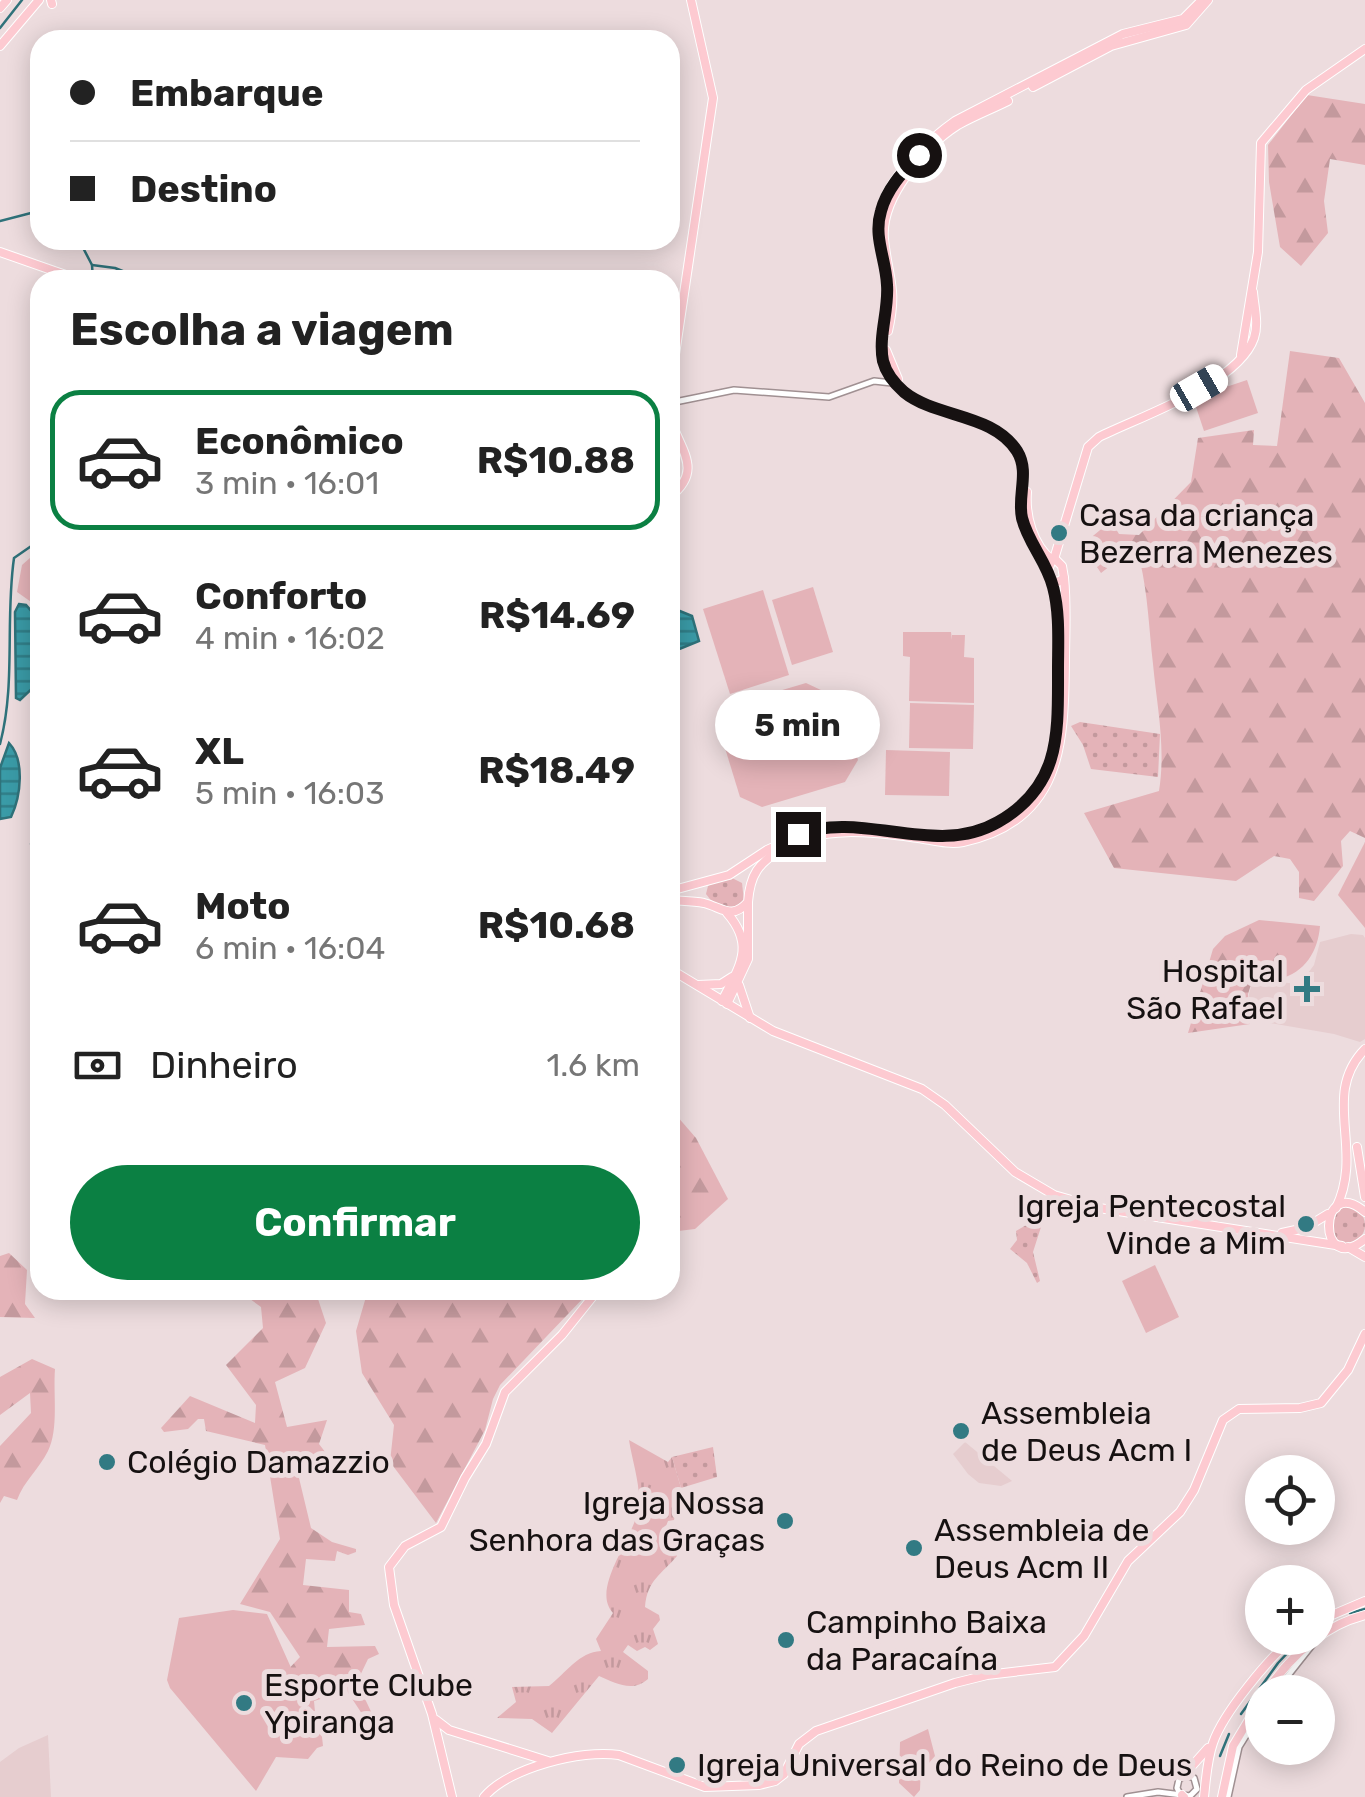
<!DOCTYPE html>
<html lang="pt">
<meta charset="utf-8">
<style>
:root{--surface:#fff;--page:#f2f2f2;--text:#222;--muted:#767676;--line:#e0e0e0;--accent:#0b8043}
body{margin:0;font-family:Rubik,sans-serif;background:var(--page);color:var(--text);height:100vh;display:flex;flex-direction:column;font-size:38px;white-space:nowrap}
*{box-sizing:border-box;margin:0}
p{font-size:32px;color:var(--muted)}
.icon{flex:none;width:55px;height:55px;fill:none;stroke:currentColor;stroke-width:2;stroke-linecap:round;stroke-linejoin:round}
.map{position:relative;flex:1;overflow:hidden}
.sheet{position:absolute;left:30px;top:270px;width:650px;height:1030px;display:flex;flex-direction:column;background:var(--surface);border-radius:30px;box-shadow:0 5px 25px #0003}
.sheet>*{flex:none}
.top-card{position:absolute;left:30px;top:30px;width:650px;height:220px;border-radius:30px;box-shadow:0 5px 25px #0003;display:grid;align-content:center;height:220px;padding:0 40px;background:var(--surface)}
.buttons{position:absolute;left:1245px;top:1455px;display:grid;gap:20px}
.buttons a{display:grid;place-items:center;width:90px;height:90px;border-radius:50%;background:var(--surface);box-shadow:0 5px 25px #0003;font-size:50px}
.end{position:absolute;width:45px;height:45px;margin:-22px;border:12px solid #161111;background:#fff;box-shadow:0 0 0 5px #fff}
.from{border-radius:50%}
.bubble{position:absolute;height:70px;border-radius:35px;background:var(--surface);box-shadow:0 5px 25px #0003;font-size:32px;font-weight:700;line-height:70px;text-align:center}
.car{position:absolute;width:30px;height:60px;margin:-30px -15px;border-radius:12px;box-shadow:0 0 8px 2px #0007;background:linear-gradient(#fff 24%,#345 0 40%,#fff 0 76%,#345 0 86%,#fff 0)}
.top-card b{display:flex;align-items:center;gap:35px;height:95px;font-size:38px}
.top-card b+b{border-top:2px solid var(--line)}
.top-card i{width:25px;height:25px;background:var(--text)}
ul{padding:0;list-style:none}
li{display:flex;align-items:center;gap:30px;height:140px;margin:0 20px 15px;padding:0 20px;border:5px solid transparent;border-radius:30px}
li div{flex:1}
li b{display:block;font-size:38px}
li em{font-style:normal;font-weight:700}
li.current{border-color:var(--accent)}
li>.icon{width:90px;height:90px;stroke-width:1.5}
h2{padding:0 40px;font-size:45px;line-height:120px}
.pay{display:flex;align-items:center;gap:25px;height:110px;padding:0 40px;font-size:38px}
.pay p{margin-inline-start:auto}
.action{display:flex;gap:20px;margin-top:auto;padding:20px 40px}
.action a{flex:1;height:115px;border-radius:60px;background:var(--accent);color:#fff;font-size:40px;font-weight:700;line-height:115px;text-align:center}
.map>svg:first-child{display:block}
</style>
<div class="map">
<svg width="1365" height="1797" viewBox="0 0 1365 1797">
<defs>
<pattern id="grass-tufts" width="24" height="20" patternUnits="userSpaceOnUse" patternTransform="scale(2.5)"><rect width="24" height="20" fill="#e4b3b8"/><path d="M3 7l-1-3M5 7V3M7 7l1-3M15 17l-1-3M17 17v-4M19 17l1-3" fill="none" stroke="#c3999d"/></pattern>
<pattern id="forest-firs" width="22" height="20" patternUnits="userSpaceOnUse" patternTransform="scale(2.5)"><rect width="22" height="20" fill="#e4b3b8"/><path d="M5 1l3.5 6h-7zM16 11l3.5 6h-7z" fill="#c3999d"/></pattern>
<pattern id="park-dots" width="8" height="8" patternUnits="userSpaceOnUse" patternTransform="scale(2.5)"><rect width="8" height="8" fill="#e4b3b8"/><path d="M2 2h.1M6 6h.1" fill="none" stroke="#c3999d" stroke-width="1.8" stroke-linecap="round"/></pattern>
<pattern id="water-rules" width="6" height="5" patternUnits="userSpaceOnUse" patternTransform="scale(2.5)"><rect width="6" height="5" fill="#3a9ba7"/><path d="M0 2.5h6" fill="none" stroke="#307d87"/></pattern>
</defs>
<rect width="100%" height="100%" fill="#eddcde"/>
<g fill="#e6cdcf">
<polygon points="1351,934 1363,935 1365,938 1365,1039 1360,1042 1334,1034 1252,1020 1249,1013 1249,994 1255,972 1268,969 1277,982 1300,984 1314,965 1320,942"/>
<polygon points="965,1442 982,1456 1012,1481 1001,1486 979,1483 968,1474 953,1454"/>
<polygon points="48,1735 51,1797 0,1797 0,1762 19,1748"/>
</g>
<g fill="url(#grass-tufts)">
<path d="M629,1440l39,22 4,-5 9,31 -7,32 -6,1 -9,23 18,7v5c-15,18 -30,24 -32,51l14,8 1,5 -7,9 5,15 -8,6 -5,-3 -8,4 -9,-6 -5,7 25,19v8c-16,14 -32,4 -49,-3l-47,57 -20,-14 -35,-1 19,-16 -4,-15 37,-1c17,-13 30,-34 52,-35l-5,-12 17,-26c-24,-26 25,-78 26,-110 1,-20 -7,-43 -10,-63z"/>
<polygon points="928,1729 935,1756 928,1764 921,1764 920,1790 914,1797 899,1783 900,1742"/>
</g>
<g fill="url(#forest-firs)">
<polygon points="1307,95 1365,104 1365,165 1330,159 1324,201 1328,233 1301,266 1280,247 1269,182 1268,145"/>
<path d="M1290,351l49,7 26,45v435l-15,-7 -9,10 2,25 -29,35 -15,-3v-26l-9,-13 -16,-3 -38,25 -122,-13 -30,-55 75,-22c7,-44 -2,-84 -6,-127 -4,-35 -5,-69 -13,-103l-21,-2 -18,14 -19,-28 29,-24 8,13 20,1 52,-53 7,-44 56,-8 -1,15 24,1z"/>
<polygon points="40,549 40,617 34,604 17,592 22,565"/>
<polygon points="1365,842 1365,928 1338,895"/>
<path d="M1259,920l61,6c-2,25 -15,47 -41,53l-12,-11 -12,4 -7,22 2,30 -62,9 25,-84 12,-13z"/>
<polygon points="670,1108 696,1138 728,1199 695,1229 670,1232"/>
<polygon points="9,1253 27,1270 25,1304 35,1318 0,1317 0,1256"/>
<polygon points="221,1290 315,1290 326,1323 305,1368 275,1382 287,1427 327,1420 319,1444 329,1457 299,1478 311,1528 332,1542 356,1549 356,1552 348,1555 337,1551 335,1561 306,1559 303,1585 349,1590 349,1612 361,1614 365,1625 329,1629 327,1647 375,1646 379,1654 368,1659 357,1682 375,1720 368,1723 347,1691 314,1701 315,1712 279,1679 300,1657 270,1612 240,1604 280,1539 265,1445 206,1431 204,1419 198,1419 188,1429 164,1432 161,1428 190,1396 255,1423 256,1405 226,1365 263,1328 261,1307 250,1299"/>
<polygon points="368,1290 591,1290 500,1385 493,1399 485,1430 436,1523 390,1462 394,1425 362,1373 356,1331"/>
<path d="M32,1359l23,10c-2,25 4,60 -7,82 -9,18 -24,30 -31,49l-13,-4 -4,7v-57l31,-33 -1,-20 -30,22v-38z"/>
</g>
<g fill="url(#park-dots)">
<polygon points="1080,722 1160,734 1158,777 1091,769 1083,745 1071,726"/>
<polygon points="732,878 742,883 744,901 735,910 713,903 706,894 708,886 717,880"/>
<circle cx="1347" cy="1225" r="18"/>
<polygon points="1028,1224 1041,1227 1033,1252 1040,1281 1037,1283 1027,1263 1010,1249 1017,1240 1016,1231"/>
<polygon points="713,1447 717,1477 681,1488 672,1457"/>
</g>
<g fill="#e4b3b8">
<polygon points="1247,380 1258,413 1204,431 1193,398"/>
<polygon points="813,587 833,652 792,665 772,600"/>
<polygon points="763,590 789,675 730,694 703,609"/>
<polygon points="903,632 951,632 952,640 952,635 965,635 964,657 974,658 974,703 909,701 910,657 903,656"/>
<polygon points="806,683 840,699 858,760 845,782 762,807 740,797 721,735 735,704"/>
<polygon points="910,703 974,705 973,749 909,748"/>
<polygon points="886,750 950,752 949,796 885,795"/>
<polygon points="1155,1265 1179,1317 1146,1333 1122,1281"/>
<polygon points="233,1610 267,1614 322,1737 323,1746 317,1748 308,1759 276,1757 256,1791 170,1688 167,1680 179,1618"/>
</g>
<g fill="url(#water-rules)" stroke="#2f727a" stroke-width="2.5">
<polygon points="19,604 26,605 40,621 40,681 20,700 16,698 15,612"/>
<polygon points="670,607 692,616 699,641 670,653"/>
<path d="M9,743c16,17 12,53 2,74l-11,2v-51z"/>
</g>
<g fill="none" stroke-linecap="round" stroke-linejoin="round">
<g stroke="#2f727a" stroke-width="2.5">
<polyline points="0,28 22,0"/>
<polyline points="0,221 31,213 40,215"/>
<polyline points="79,240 92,265 93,280"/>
<polyline points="92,265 115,268 145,280"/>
<path d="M0,744c16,-60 5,-124 14,-186l26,-18"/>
<polyline points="31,844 40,845"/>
<polyline points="1350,1613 1365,1609"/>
<polyline points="1241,1714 1278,1663 1294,1646"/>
<polyline points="1220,1756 1229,1734"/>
</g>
<defs>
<g id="minor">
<polyline points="670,403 734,390 829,397 874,381 892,383"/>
<polyline points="1275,1692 1313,1644"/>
<polyline points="1127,1797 1158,1792 1190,1796 1197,1789 1194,1778 1187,1775 1179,1779 1177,1788 1180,1794"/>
<polyline points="1228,1797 1239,1747 1262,1710"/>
</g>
<g id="major">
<polyline points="51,0 52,4"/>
<polyline points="0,8 7,0"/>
<polyline points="0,46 39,0"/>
<polyline points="1033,87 1111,46 1186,25 1208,0"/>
<polyline points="0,252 80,280"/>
<path d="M888,331c10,-43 0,-52 -4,-92 -4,-41 41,-93 74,-114 16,-9 34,-16 50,-24"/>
<polyline points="886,350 898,379"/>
<polyline points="1241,355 1258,252 1261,143 1306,90 1365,49"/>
<polyline points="670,388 713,98 691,0"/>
<path d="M670,418c10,32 34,52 0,79"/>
<path d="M1027,492c-2,24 6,53 25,68"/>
<path d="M1054,559l34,-112 11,-10c42,-21 139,-53 155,-99 5,-14 0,-32 -1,-46"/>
<path d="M1048,570l4,-10h4l6,6 2,12 -6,4 -6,-1c-10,-20 -25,-41 -30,-62 -5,-23 8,-47 -5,-68 -24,-38 -82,-33 -114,-60 -9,-8 -18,-20 -20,-32 -4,-22 4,-46 4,-68 0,-36 -17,-63 0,-98 13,-26 44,-55 68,-72l168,-87 60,-15 19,-19"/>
<path d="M944,837c53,0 102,-41 112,-92 6,-25 2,-53 2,-78 0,-29 1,-58 -6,-86"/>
<polyline points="670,891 729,875 767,850 811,830 837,826 881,829"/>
<path d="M670,900c11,1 23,1 34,3 19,5 28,17 44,-1 2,-27 10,-39 35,-54 42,-23 89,-16 135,-10 14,2 31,7 45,4 99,-21 101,-98 102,-180 0,-28 2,-56 -1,-84"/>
<polyline points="670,969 773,1031 922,1089 945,1105 1015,1172 1054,1195 1099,1208 1342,1246"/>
<polyline points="698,985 721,984 732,977"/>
<polyline points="739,985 750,1018"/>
<path d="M722,1001c17,-34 34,-55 5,-88"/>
<polyline points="727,1004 748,959 748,903"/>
<polyline points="1357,1147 1365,1197"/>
<path d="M1336,1208c29,-59 -16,-113 29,-159"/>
<path d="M1365,1212c-47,-40 -49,67 0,27"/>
<polyline points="1282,1233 1305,1228 1328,1214"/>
<polyline points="1348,1247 1365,1257"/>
<polyline points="1318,1621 1365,1601"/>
<path d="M1266,1692c24,-35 56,-66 99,-77"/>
<polyline points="436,1720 449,1730 548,1761"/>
<polyline points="1183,1776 1208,1748"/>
<polyline points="1182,1795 1184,1797"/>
<polyline points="452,1797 432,1714 394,1605 389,1567 405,1546 441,1527 465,1478 486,1444 505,1392 562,1335 598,1290"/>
<path d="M484,1797c25,-29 97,-48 135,-42l86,32 54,-2 16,-4 9,-7 15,-30 17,-13 139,-48 32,-8 68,-8 29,-31 44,-75 52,-49 14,-22 29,-70 16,-11 61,-1 21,-5 27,-33 17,-36"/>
<path d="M1204,1797c2,-18 3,-37 9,-54 10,-30 56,-85 80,-105"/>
<polyline points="1222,1797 1233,1746 1262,1698"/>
</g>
</defs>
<use href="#minor" stroke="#a09092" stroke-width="8"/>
<use href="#major" stroke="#fff" stroke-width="10"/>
<use href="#minor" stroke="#fff" stroke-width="5"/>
<use href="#major" stroke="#fdcad1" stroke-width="8"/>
</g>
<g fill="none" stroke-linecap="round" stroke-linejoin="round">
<path stroke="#161111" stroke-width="12" d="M798,834c66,-24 138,24 200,-12 63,-36 60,-88 60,-152 0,-27 2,-57 -5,-83 -6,-25 -25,-44 -31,-69 -5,-23 8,-46 -5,-67 -24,-38 -81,-33 -113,-59 -9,-8 -18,-19 -21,-31 -5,-25 6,-51 4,-76 -1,-26 -14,-48 -6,-74 6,-23 22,-39 38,-56"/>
</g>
<g fill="#327a83" stroke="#eddcde" stroke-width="4">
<circle cx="1059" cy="533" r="10"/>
<path d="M1302 974h10v10h10v10h-10v10h-10v-10h-10v-10h10z"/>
<circle cx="1306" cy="1224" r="10"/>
<circle cx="961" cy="1431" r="10"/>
<circle cx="107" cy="1462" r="10"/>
<circle cx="785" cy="1521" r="10"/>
<circle cx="914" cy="1548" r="10"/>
<circle cx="786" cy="1640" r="10"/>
<circle cx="244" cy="1703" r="10"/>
<circle cx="677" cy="1765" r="10"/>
</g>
<g text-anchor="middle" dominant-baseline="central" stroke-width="10" stroke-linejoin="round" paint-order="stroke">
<g font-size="32" fill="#161111" stroke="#eddcde" text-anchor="start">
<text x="1079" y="515">Casa da criança<tspan x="1079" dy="37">Bezerra Menezes</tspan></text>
<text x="1284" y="971" text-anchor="end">Hospital<tspan x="1284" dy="37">São Rafael</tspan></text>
<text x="1286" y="1206" text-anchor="end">Igreja Pentecostal<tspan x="1286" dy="37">Vinde a Mim</tspan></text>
<text x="981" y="1413">Assembleia<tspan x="981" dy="37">de Deus Acm I</tspan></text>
<text x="127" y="1462">Colégio Damazzio</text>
<text x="765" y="1503" text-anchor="end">Igreja Nossa<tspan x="765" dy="37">Senhora das Graças</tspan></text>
<text x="934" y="1530">Assembleia de<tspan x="934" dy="37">Deus Acm II</tspan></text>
<text x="806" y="1622">Campinho Baixa<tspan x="806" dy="37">da Paracaína</tspan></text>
<text x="264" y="1685">Esporte Clube<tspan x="264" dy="37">Ypiranga</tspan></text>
<text x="697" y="1765">Igreja Universal do Reino de Deus</text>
</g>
</g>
</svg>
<div class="buttons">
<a><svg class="icon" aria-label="locate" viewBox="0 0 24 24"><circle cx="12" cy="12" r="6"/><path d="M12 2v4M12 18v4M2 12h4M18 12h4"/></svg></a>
<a>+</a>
<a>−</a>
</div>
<i class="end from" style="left:919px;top:155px"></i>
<i class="end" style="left:798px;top:834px"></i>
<div class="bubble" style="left:715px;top:690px;width:165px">5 min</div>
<i class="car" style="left:1199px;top:388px;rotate:60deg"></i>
<div class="top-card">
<b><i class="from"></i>Embarque</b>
<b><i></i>Destino</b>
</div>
<section class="sheet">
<h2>Escolha a viagem</h2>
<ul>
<li class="current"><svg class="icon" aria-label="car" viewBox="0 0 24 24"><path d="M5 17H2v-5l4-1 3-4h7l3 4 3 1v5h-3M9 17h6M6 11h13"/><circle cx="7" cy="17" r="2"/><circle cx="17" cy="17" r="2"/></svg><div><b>Econômico</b><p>3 min · 16:01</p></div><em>R$10.88</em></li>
<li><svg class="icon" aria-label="car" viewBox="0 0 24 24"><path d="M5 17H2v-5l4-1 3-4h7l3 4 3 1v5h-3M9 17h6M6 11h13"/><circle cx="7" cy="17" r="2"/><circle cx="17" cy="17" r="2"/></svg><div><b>Conforto</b><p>4 min · 16:02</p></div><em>R$14.69</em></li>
<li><svg class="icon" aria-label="car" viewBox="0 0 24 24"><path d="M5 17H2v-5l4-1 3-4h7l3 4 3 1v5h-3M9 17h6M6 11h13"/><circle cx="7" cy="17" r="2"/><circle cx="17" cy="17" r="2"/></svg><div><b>XL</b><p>5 min · 16:03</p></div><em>R$18.49</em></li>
<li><svg class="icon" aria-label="car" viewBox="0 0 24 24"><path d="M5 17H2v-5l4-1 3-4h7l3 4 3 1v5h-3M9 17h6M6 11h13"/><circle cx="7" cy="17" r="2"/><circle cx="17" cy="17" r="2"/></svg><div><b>Moto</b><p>6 min · 16:04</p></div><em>R$10.68</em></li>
</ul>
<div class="pay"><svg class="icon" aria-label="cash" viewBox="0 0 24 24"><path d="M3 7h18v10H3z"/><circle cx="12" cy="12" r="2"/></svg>Dinheiro<p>1.6 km</p></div>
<div class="action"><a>Confirmar</a></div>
</section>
</div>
